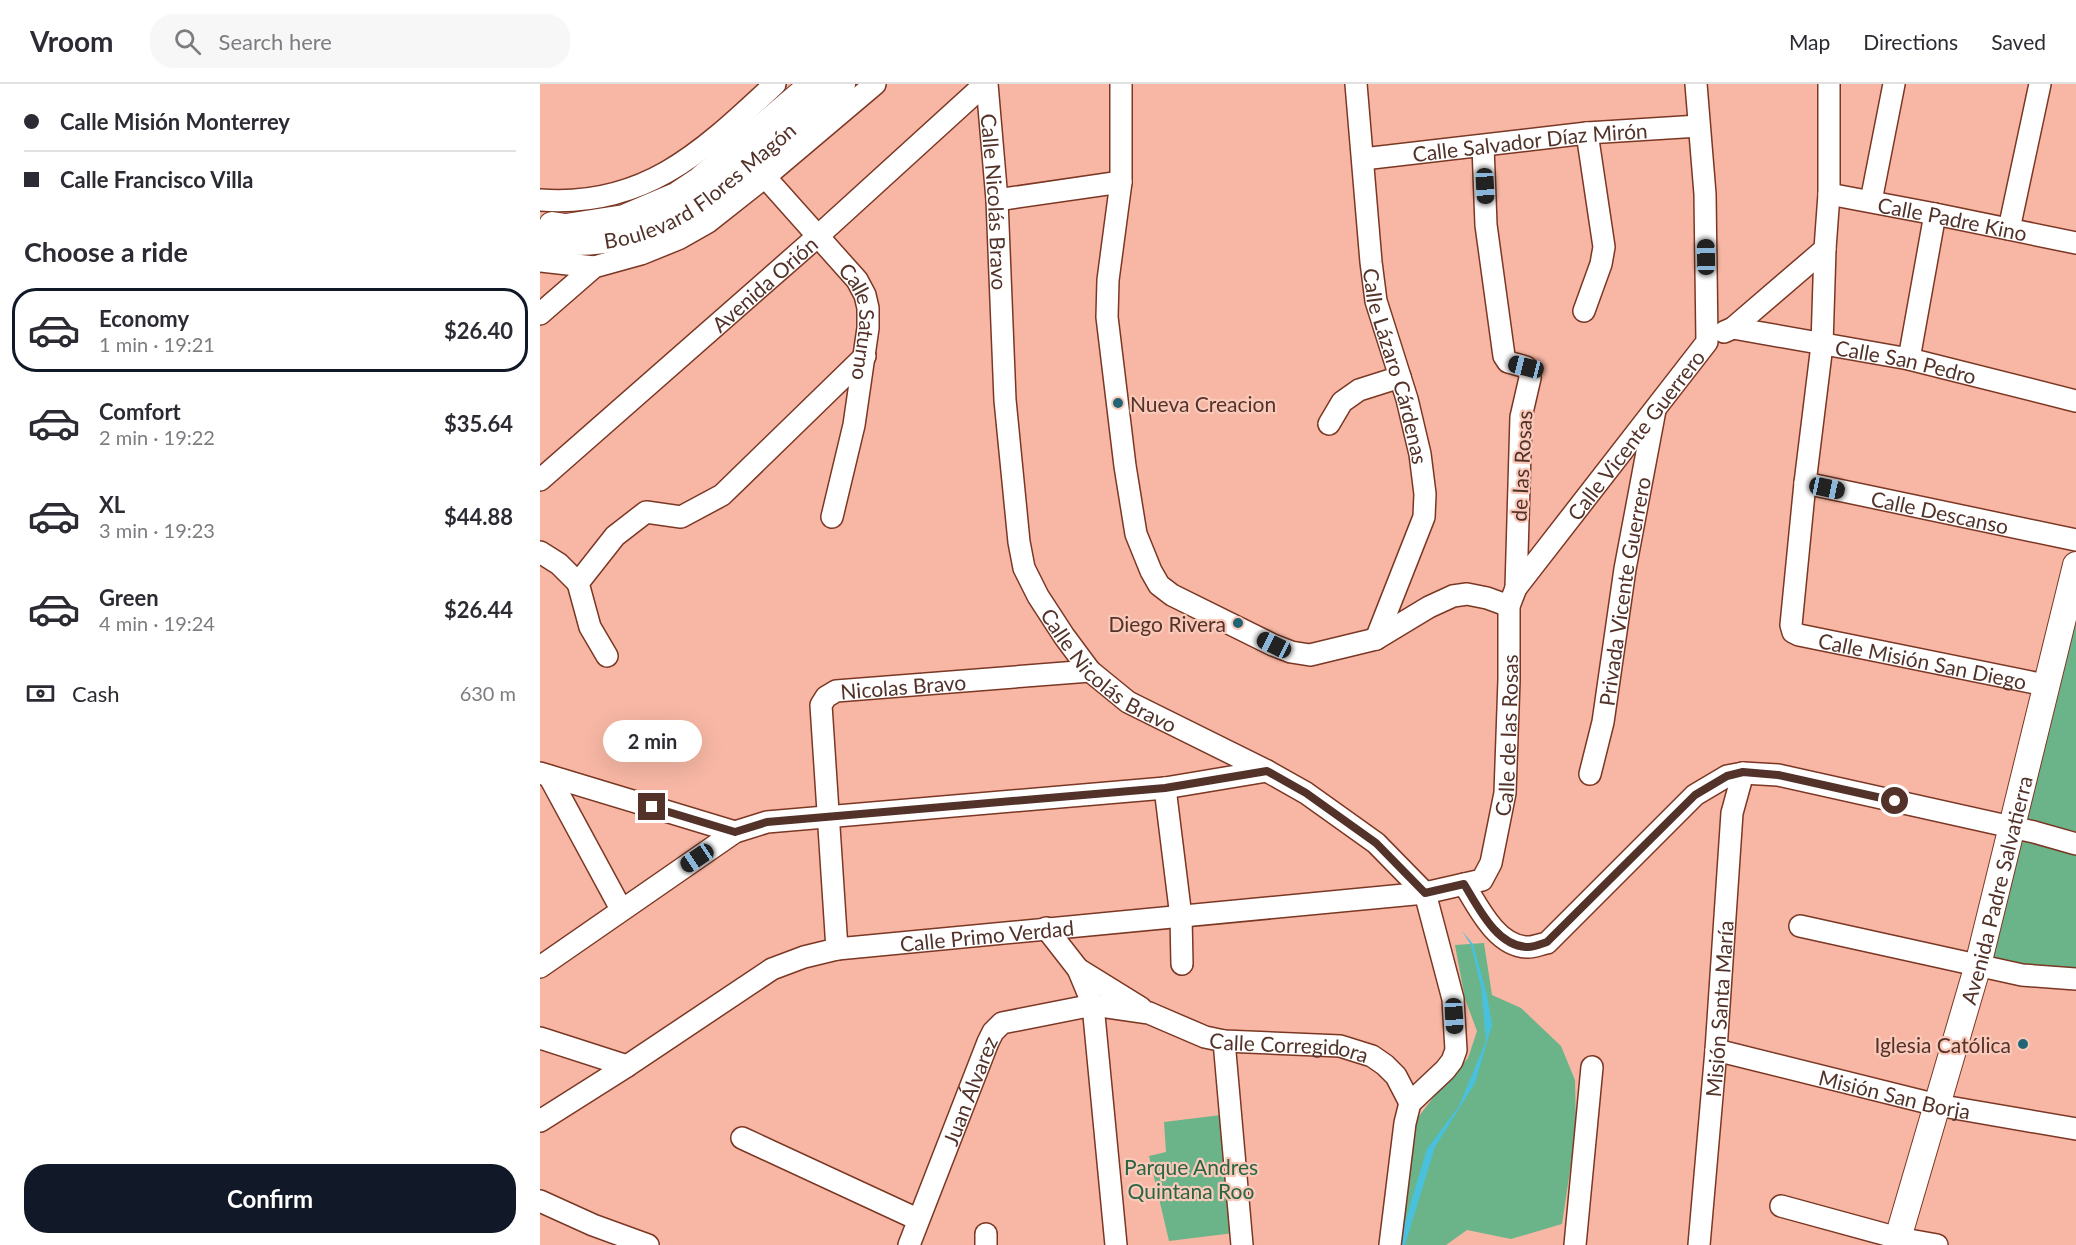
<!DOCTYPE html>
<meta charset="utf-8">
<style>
:root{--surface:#fff;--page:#f7f7f7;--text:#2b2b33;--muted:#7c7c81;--line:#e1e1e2;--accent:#111827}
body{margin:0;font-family:Lato,sans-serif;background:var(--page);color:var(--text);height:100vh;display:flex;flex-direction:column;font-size:22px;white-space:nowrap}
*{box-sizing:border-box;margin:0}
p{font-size:20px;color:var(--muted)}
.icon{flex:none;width:33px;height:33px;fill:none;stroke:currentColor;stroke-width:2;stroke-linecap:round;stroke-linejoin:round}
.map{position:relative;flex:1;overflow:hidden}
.drawer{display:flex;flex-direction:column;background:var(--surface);width:540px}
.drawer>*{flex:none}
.guide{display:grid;align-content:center;height:132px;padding:0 24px;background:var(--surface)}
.end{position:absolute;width:27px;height:27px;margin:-14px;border:8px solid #523229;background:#fff;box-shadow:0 0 0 3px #fff}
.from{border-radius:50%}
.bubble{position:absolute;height:42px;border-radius:21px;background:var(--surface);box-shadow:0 6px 24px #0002;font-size:20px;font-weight:700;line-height:42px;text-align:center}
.car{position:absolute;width:18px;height:36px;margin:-18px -9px;border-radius:8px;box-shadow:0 0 4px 2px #0007;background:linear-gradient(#222 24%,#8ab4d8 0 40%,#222 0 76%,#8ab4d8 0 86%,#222 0)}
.guide b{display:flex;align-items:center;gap:21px;height:57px;font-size:22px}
.guide b+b{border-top:2px solid var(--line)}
.guide i{width:15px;height:15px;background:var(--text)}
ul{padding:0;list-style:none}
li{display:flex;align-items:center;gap:18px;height:84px;margin:0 12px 9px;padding:0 12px;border:3px solid transparent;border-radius:24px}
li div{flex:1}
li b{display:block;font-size:22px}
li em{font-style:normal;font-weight:700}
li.on{border-color:var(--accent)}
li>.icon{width:54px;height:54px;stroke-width:1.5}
h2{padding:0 24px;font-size:27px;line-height:72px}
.pay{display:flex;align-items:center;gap:15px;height:66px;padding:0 24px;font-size:22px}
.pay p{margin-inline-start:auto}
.cta{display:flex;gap:12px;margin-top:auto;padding:12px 24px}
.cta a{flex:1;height:69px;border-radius:24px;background:var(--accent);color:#fff;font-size:24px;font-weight:700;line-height:69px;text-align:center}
header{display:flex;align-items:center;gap:36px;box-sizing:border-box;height:84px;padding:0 30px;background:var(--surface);border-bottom:2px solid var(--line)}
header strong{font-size:28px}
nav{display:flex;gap:33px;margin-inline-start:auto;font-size:21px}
.search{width:420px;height:54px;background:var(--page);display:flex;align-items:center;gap:15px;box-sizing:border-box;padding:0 21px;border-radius:24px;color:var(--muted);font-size:22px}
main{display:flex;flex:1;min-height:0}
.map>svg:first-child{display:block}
</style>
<header>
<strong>Vroom</strong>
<div class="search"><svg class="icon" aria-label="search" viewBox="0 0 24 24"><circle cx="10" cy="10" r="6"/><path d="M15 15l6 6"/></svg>Search here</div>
<nav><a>Map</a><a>Directions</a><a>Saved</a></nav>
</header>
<main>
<section class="drawer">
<div class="guide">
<b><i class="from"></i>Calle Misión Monterrey</b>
<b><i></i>Calle Francisco Villa</b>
</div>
<h2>Choose a ride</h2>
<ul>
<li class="on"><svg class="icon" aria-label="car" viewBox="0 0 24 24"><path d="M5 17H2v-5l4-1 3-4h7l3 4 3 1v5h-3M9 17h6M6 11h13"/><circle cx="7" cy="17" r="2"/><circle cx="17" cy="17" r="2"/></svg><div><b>Economy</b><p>1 min · 19:21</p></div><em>$26.40</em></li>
<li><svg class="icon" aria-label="car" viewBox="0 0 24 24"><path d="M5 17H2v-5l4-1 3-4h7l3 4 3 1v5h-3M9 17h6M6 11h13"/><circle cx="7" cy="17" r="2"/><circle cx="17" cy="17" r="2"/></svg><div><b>Comfort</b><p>2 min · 19:22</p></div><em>$35.64</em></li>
<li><svg class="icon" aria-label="car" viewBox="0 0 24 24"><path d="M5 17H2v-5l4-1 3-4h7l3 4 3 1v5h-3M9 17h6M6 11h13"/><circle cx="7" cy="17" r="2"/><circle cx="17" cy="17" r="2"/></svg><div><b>XL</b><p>3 min · 19:23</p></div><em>$44.88</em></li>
<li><svg class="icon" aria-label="car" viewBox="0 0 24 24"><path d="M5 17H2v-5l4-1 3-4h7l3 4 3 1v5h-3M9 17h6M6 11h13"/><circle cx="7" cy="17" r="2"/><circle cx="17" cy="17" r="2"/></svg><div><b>Green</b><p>4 min · 19:24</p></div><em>$26.44</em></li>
</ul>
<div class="pay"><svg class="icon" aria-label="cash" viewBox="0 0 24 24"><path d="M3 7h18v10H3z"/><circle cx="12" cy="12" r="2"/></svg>Cash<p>630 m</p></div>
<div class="cta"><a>Confirm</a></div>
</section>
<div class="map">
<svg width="1536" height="1161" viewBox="0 0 1536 1161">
<rect width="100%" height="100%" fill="#f7b7a4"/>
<g fill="#6bb489">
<polygon points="1536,503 1536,886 1444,876"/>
<polygon points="944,859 952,911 981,924 1021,962 1035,996 1036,1046 1022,1140 971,1155 927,1146 906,1161 858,1161 866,1049 899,1006 928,974 937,947 925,915 915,861"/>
<polygon points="681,1031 694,1149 629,1157 609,1072 626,1068 624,1038"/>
</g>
<polygon fill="#49c0dc" points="922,847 933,860 947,911 952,941 935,999 895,1063 865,1161 858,1161 887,1065 919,1022 946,957 941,903 931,861"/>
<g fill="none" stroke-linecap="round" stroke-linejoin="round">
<defs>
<g id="minor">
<path id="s1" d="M447,0l10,116 8,200 14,142 5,26 14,28 26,40 26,35 38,31 139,69 39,22 70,50 49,50 28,106 3,51 -4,11 -7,9 -35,33"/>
<polyline points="581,0 581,98 568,196 567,233 585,382 596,450 611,487 619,501 632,511 733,561 751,568 770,571 836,555 889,523 913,512 927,510 947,514 969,522"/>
<path id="s2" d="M816,0l15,178 5,39 31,98 13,55 5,40 -1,23 -48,122"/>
<polyline points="943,62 946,141 964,272 968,278 986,283 989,287 990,294 981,333 976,504"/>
<path id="s3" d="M823,75l224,-26 112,-7"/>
<path id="s4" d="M217,84l100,112 8,15 3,13v20l-14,97 -22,92"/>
<path id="s5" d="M1289,110l106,20 141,29"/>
<path d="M0,116c105,8 163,-49 235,-116"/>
<polyline points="457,116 581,98"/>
<polyline points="1331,117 1354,0"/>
<polyline points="1469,145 1500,0"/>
<path id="s6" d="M1285,165l-3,96 -17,138 -14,142 2,7 6,3 246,50"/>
<polyline points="0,177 54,183"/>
<polyline points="1044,227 1061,180 1064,163 1047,49"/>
<polyline points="0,230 54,183 101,170 138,155 168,138 225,93 335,0"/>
<path id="s7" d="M1193,244l176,31 167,42"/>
<polyline points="1184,248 1193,244 1285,165 1289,110 1289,0"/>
<polyline points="1369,275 1395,130"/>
<polyline points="789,340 802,318 819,306 860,293"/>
<path id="s8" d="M0,396l278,-244 167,-152"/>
<path id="s9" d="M1265,399l271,57"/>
<polyline points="0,468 19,480 38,499"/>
<polyline points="67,572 50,543 38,499 75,452 106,428 141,433 182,411 325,272"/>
<polyline points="0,689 195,748"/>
<path id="s10" d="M1050,690l13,-52 22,-153 30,-159"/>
<polyline points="9,692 81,825"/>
<polyline points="625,704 641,833 642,880"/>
<path d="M924,800c14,23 33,63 64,63 6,0 13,-3 19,-4l148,-148 32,-19 16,-3 35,2 256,57 42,12"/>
<polyline points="1260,842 1482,891 1536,895"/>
<polyline points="506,844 538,885 553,921 576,1161"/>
<path id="s11" d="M297,865l-16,-244 5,-8 10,-6 254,-20"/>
<polyline points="0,883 195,748 227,738 625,704 727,687"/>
<polyline points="538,885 601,924"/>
<polyline points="0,954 87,982"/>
<polyline points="684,957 702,1161"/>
<path id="s12" d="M1176,966l221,55 139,24"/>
<path id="s13" d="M0,1037l87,-55 145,-97 32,-12 33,-8 588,-56 57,-13 9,-17 14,-70 4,-113v-74l7,-18 191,-246 -2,-148 -9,-110"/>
<polyline points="202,1054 377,1135"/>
<polyline points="0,1117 53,1141 108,1161"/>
<polyline points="1241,1122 1358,1154 1397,1161"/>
<polyline points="446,1150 446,1161"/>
<path id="s14" d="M369,1161l79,-203 5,-10 9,-9 91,-18 56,8 56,24 19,4 116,5 32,10 13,9 11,11 14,27"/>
<polyline points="850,1161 865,1039 870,1019"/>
<polyline points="1035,1161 1052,983"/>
<path id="s15" d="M1159,1161l17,-195 16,-237 11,-40"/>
</g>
<g id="major">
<polyline points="12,141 26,143 84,134 136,112 160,96 273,0"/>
<path id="s16" d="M0,155c61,10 123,-6 171,-45l131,-110"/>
<path id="s17" d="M1356,1161l82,-280 98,-400"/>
</g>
</defs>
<use href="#minor" stroke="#7b3724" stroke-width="24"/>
<use href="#major" stroke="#7b3724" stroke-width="28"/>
<use href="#minor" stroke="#fff" stroke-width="21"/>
<use href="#major" stroke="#fff" stroke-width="26"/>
</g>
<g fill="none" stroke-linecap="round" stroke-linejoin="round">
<path stroke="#523229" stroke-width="8" d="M112,723l83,25 32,-10 398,-34 102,-17 39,22 70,50 49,50 39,-9c14,23 33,63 64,63 6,0 13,-3 19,-5l148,-147 32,-19 16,-4 35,3 117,26"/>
</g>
<g fill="#1f6575" stroke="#fac9ba" stroke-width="2">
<circle cx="578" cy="319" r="6"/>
<circle cx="698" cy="539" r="6"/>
<circle cx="1483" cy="960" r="6"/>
</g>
<g text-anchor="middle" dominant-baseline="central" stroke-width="4.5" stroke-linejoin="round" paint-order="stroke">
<g font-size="21" fill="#523229" stroke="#fac9ba">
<text stroke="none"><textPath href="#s3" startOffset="168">Calle Salvador Díaz Mirón</textPath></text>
<text stroke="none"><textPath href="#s16" startOffset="176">Boulevard Flores Magón</textPath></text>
<text stroke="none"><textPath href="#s1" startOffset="118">Calle Nicolás Bravo</textPath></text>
<text stroke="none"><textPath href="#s5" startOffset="126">Calle Padre Kino</textPath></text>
<text stroke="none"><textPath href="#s8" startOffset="298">Avenida Orión</textPath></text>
<text stroke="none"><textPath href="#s4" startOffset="192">Calle Saturno</textPath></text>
<text stroke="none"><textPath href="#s7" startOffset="176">Calle San Pedro</textPath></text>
<text stroke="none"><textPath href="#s2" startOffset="286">Calle Lázaro Cárdenas</textPath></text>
<text stroke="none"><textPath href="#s13" startOffset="1486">Calle Vicente Guerrero</textPath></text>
<text transform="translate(981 382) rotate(-87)">de las Rosas</text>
<text stroke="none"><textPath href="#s9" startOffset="138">Calle Descanso</textPath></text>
<text stroke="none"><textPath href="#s10" startOffset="186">Privada Vicente Guerrero</textPath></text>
<text stroke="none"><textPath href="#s6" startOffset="518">Calle Misión San Diego</textPath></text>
<text stroke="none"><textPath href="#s1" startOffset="622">Calle Nicolás Bravo</textPath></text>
<text stroke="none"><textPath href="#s11" startOffset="333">Nicolas Bravo</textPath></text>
<text stroke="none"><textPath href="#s13" startOffset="1143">Calle de las Rosas</textPath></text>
<text stroke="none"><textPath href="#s17" startOffset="369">Avenida Padre Salvatierra</textPath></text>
<text stroke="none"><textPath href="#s13" startOffset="496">Calle Primo Verdad</textPath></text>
<text stroke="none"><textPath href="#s15" startOffset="237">Misión Santa María</textPath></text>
<text stroke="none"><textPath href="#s14" startOffset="537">Calle Corregidora</textPath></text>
<text stroke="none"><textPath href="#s14" startOffset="166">Juan Álvarez</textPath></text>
<text stroke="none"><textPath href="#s12" startOffset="184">Misión San Borja</textPath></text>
</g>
<g font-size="21" fill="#523229" stroke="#fac9ba" text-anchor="end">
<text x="590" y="319" text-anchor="start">Nueva Creacion</text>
<text x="686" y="539">Diego Rivera</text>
<text x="1471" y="960">Iglesia Católica</text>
</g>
<g font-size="21" fill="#276543" stroke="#fac9ba">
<text x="651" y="1082">Parque Andres<tspan x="651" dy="24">Quintana Roo</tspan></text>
</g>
</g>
</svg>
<i class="end from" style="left:1355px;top:717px"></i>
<i class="end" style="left:112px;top:723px"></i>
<div class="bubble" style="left:63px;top:636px;width:99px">2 min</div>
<i class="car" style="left:945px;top:102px;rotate:177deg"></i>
<i class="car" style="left:1166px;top:173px;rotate:359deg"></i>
<i class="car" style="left:986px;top:283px;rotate:284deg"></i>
<i class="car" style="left:1287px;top:404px;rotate:102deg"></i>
<i class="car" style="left:734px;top:561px;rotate:296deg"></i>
<i class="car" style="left:157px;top:774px;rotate:236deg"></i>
<i class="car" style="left:914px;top:932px;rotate:177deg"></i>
</div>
</main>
